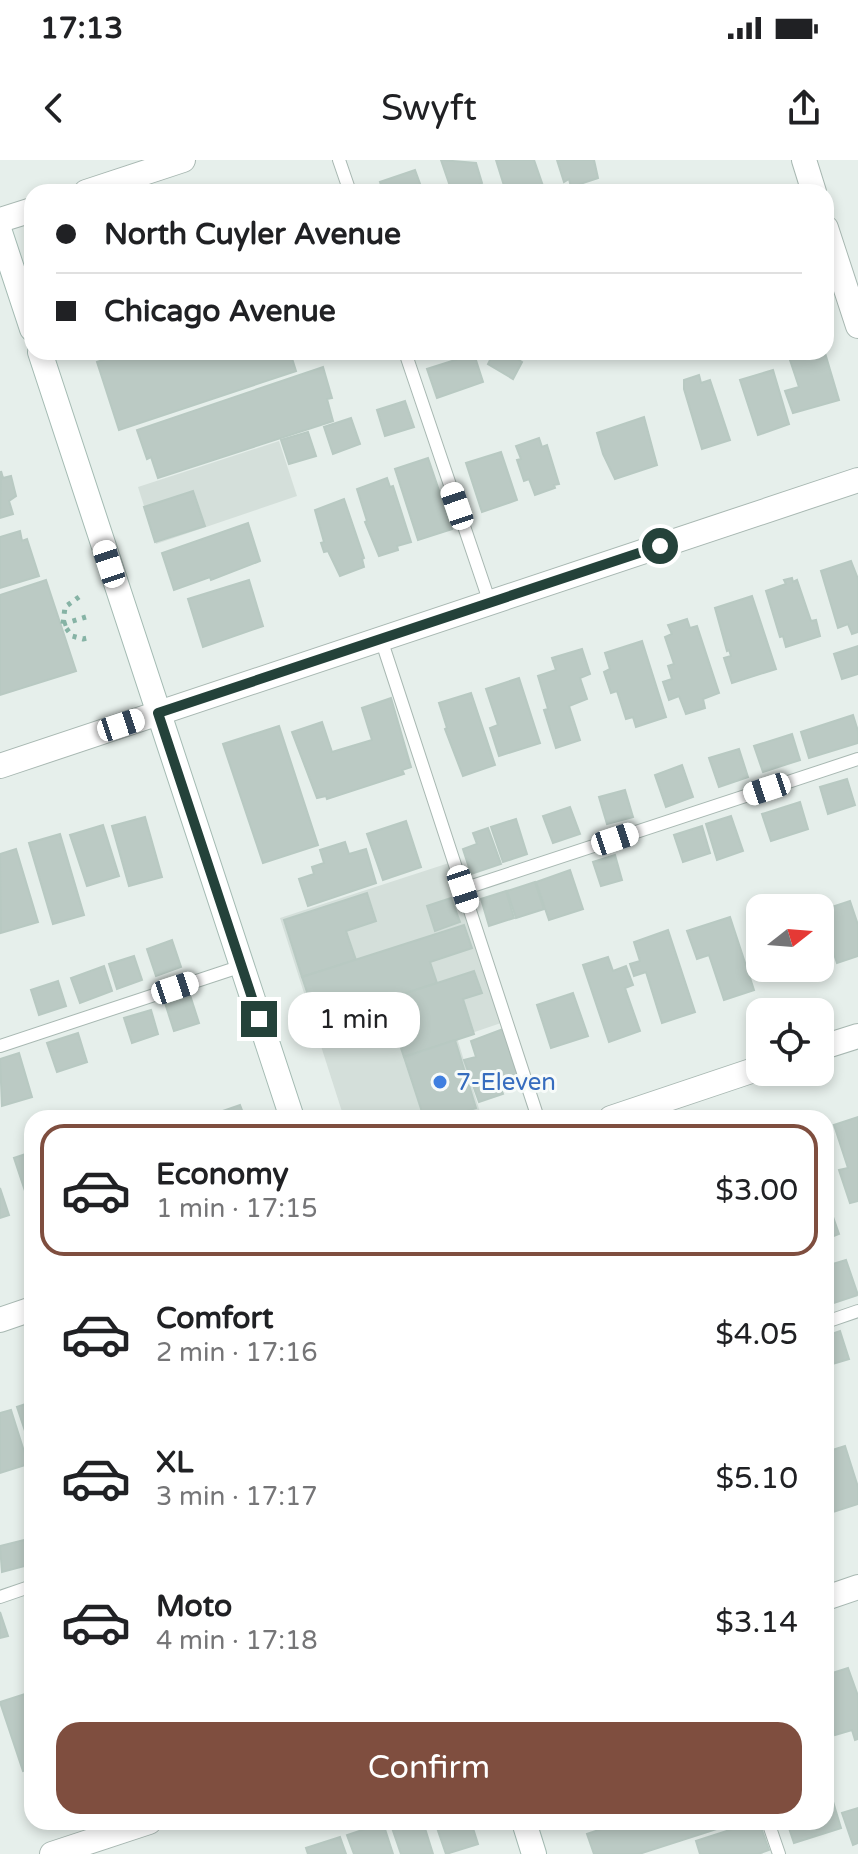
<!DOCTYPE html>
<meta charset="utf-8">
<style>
:root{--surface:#fff;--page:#f6f6f6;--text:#202124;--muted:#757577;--line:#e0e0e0;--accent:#7f4e3f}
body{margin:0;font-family:"Varela Round",sans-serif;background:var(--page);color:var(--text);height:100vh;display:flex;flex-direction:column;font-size:30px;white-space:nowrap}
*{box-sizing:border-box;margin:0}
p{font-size:26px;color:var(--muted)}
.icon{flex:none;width:44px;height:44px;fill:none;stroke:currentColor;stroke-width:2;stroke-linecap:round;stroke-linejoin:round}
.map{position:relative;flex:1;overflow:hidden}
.side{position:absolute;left:24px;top:950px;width:810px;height:720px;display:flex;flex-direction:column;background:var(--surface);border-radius:24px;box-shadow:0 4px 12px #0003}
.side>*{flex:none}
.top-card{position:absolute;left:24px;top:24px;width:810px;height:176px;border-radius:24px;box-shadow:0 4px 12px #0003;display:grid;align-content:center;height:176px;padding:0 32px;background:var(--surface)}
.needle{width:52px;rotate:73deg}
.controls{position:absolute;left:746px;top:734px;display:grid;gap:16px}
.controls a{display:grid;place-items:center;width:88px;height:88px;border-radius:16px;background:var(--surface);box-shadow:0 4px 12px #0003;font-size:40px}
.end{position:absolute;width:36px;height:36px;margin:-18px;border:10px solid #24423a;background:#fff;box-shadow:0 0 0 4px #fff}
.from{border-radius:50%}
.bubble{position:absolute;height:56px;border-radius:24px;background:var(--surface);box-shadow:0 4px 12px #0003;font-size:26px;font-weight:600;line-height:56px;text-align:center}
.car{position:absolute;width:24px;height:48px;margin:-24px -12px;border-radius:10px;box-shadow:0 0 6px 2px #0007;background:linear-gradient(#fff 24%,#345 0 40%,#fff 0 76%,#345 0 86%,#fff 0)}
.top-card b{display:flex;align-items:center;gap:28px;height:76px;font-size:30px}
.top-card b+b{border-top:2px solid var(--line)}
.top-card i{width:20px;height:20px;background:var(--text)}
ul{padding:14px 0 0;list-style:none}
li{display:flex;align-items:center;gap:24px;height:132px;margin:0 16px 12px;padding:0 16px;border:4px solid transparent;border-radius:24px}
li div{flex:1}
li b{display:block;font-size:30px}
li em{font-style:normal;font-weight:600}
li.current{border-color:var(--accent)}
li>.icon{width:72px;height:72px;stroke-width:1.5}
.cta{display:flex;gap:16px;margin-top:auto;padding:16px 32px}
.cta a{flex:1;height:92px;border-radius:24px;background:var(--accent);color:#fff;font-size:32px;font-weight:600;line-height:92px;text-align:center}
.status{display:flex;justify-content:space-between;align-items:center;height:56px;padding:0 40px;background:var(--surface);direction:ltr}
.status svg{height:22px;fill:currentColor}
header{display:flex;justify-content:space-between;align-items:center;height:104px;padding:0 32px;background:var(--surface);font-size:36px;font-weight:600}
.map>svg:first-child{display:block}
</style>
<div class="status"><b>17:13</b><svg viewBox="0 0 49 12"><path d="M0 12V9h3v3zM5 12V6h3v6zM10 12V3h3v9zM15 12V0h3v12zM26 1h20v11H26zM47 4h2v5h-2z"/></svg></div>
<header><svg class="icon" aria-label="back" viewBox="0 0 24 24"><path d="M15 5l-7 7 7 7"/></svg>Swyft<svg class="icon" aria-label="share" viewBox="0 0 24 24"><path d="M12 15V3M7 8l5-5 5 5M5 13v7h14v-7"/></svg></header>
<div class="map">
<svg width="858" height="1694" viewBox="0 0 858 1694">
<rect width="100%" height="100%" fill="#e6efeb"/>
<g fill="#d4dfda">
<polygon points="279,281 297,336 156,384 138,327"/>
<polygon points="449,703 501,863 457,878 480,952 462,958 344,958 280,758"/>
</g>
<g fill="#bbcac4" stroke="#b8c9c2" stroke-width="2">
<polygon points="441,0 476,3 482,23 478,25 480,32 452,32"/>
<polygon points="496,0 534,0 543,26 527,32 506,32"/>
<polygon points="557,0 594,0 598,18 571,27 569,19 564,22"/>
<polygon points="415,10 423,32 383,32 380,22"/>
<polygon points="127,192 290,192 296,211 119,270 97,202"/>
<polygon points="494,192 506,192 522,202 513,219 488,204"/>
<polygon points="795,192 825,193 839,240 793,253 785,231 799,227 788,194"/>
<polygon points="474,194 483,222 437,238 427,209"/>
<polygon points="323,207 332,238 327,239 333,261 158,318 151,297 147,299 137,270"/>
<polygon points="773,210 789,264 758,275 740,220"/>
<polygon points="699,215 701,223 710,220 730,280 702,289 684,229 684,220"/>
<polygon points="405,241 414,267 385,276 377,250"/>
<polygon points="644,257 657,305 615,319 603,294 597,273"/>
<polygon points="351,258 360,284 333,294 324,267"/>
<polygon points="308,272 316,296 289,304 281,280"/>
<polygon points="539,278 542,287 547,285 559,324 554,325 555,328 535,335 529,319 524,321 517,300 521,299 516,286"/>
<polygon points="501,292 517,340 482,352 466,303"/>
<polygon points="428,298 452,369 418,380 395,309"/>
<polygon points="1,311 3,318 11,316 16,336 9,341 13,354 0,358"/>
<polygon points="387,318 390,327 393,326 411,382 397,386 398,390 379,396 365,362 367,361 357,329"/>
<polygon points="193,331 205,366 155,382 144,347"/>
<polygon points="344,339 364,398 362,399 364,407 340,416 328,391 324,392 321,383 324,382 315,350"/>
<polygon points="248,363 260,401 211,420 210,417 174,430 162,393"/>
<polygon points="20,371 22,381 27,379 39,416 0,428 0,377"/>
<polygon points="851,401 858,419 858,472 852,474 848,464 838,468 821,411"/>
<polygon points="792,418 793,422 797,420 811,461 816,460 820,476 786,487 783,476 780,477 766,431 786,424 784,420"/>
<polygon points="46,420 76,511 0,535 0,435"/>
<polygon points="249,420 263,466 203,487 188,439"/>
<polygon points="752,436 776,509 732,523 724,498 731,496 729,490 727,491 715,448"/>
<polygon points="687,459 690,468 697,466 719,533 703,539 705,548 686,554 679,536 669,540 663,522 672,519 668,506 674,504 665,477 672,474 668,465"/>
<polygon points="642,481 666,557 636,567 633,557 626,559 617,531 611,533 604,512 610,509 605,493"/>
<polygon points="858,486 858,514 842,519 834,494"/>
<polygon points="582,489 590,514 580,518 587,539 569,546 580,580 556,588 544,550 548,549 538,516 556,510 552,498"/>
<polygon points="519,518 540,583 499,596 490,568 498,565 486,529"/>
<polygon points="471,533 495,605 463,616 445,569 447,568 439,543"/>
<polygon points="391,538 411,607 402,610 404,614 327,639 326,636 317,638 292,572 322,562 332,592 372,580 362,548"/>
<polygon points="853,555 858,571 858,583 809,598 801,572"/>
<polygon points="279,566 318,685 263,703 223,584"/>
<polygon points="792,574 800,600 763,612 754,586"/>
<polygon points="739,589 748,617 719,627 709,598"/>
<polygon points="682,605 693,637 666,647 655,615"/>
<polygon points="847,619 855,645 828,654 820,627"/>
<polygon points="625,630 633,657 607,664 599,637"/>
<polygon points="800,642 808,669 771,681 762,654"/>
<polygon points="570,647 580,674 553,683 543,656"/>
<polygon points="731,656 743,691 717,700 706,664"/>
<polygon points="145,657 162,717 129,726 112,666"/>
<polygon points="516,659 527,694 503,702 491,667"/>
<polygon points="406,661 421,707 383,720 367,674"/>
<polygon points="103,665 119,716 87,726 70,675"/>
<polygon points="702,666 710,693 683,702 674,675"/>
<polygon points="488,668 501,704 471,714 463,689 477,684 473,673"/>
<polygon points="60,674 84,755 53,764 29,683"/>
<polygon points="345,682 349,694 366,689 376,723 308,746 299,719 314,714 312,707 324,703 320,690"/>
<polygon points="16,689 38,762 1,773 0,694"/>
<polygon points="615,695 622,720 601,726 593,702"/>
<polygon points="570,710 583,749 549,760 536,722"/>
<polygon points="535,722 544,749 516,758 507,731"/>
<polygon points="506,731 514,758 489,766 481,739"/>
<polygon points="367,733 376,761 346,771 356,800 302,817 284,760"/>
<polygon points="451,738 460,762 435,771 427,746"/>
<polygon points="850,741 858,765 858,796 837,803 820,751"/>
<polygon points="730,757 754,830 724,840 709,795 697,799 687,771"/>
<polygon points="464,765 472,788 430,802 437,823 317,862 302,817"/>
<polygon points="668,770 695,852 662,863 646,812 634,816 630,804 640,801 634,782"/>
<polygon points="172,780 181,807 156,816 147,789"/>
<polygon points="134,796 142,820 117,829 109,804"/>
<polygon points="608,797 613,811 626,806 633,825 625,828 640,871 609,882 583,805"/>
<polygon points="104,806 112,831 80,843 71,818"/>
<polygon points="767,808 802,808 779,816 777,808 768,812"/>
<polygon points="474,811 482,833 463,839 474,874 404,897 385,840"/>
<polygon points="58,821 66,846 39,855 31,830"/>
<polygon points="573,833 588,876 551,888 537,845"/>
<polygon points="190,835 199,863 174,871 165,843"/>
<polygon points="151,850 158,874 132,883 124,858"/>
<polygon points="503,869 520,919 500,926 503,934 479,942 464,900 476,897 471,881"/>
<polygon points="78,873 87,902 57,912 47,883"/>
<polygon points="455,880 476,948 443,958 424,958 404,897"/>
<polygon points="19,893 32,937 2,946 0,899"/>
<polygon points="240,945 245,958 209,958 208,956"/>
<polygon points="858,957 858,1041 850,1043 839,1010 848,1008 834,965"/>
<polygon points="32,992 32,1052 14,998"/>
<polygon points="0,1028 9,1055 0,1058"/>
<polygon points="826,1037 839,1074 826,1079"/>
<polygon points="846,1100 858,1135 828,1145 826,1106"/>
<polygon points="840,1171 849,1199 826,1206 826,1176"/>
<polygon points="32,1242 32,1292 17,1247"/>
<polygon points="11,1250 28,1304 0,1313 0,1253"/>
<polygon points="845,1286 858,1327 858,1344 827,1354 826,1292"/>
<polygon points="32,1378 32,1404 2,1412 0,1386"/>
<polygon points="0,1452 8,1476 0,1478"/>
<polygon points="848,1508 858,1536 858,1579 855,1580 852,1570 835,1575 826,1550 826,1515"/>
<polygon points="25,1534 28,1544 32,1542 32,1608 23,1611 0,1542"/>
<polygon points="831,1635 841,1668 794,1683 787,1662 826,1662 826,1636"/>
<polygon points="858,1648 858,1683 853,1685 842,1653"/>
<polygon points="390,1662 423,1662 433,1694 401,1694"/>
<polygon points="435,1662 471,1662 478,1684 446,1694"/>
<polygon points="623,1662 759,1662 769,1690 758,1694 700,1694 696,1681 733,1669 732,1664 639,1694 594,1694 587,1674"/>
<polygon points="383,1663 393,1694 354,1694 347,1675"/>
<polygon points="340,1677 346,1694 308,1694 306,1688"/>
</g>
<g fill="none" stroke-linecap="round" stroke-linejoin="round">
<defs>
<g id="service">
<polyline points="339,0 350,32"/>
<polyline points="405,192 490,443"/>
<polyline points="381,479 538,958"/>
<polyline points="463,729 858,599"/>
<polyline points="0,886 242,806"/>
<polyline points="826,1162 858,1151"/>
<polyline points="0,1437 32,1426"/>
<polyline points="768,1662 779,1694"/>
</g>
<g id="minor">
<polyline points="804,0 814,32"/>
<polyline points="826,68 858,166"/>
<polyline points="0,606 858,320"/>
<polyline points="820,888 858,876"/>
<polyline points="611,958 760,908"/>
<polyline points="0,1160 32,1149"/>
<polyline points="826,1438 858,1427"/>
<polyline points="52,1694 149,1662"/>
</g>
<g id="tertiary">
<polyline points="86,32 183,0"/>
<polyline points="0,60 32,50"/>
</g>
<g id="secondary">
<polyline points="0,72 32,169"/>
<polyline points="40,192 292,958"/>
<polyline points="524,1662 534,1694"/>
</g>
</defs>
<use href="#service" stroke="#a8b8b2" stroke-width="14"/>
<use href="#minor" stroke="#a8b8b2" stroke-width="26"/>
<use href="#tertiary" stroke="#a8b8b2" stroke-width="26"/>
<use href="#secondary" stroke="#a4bbb3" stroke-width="26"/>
<g stroke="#86b3a5" stroke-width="5" stroke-dasharray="4 6" stroke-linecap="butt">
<polyline points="79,437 65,447 63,464 72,476 83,479 92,477"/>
<polyline points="63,464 86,457"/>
</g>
<use href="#service" stroke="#fff" stroke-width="12"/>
<use href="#minor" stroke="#fff" stroke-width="24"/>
<use href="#tertiary" stroke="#fff" stroke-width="24"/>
<use href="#secondary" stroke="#fff" stroke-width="24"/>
</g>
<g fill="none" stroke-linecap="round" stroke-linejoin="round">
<polyline stroke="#24423a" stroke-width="10" points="259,859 158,553 660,386"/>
</g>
<circle fill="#3f7fe0" stroke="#f7fbf9" stroke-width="3" cx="440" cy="922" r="8"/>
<g text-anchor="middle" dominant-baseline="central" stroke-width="6" stroke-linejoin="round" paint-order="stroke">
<g font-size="24" fill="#366cbe" stroke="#f7fbf9" text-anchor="start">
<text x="456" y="922">7-Eleven</text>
</g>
</g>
</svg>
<div class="controls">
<a><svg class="needle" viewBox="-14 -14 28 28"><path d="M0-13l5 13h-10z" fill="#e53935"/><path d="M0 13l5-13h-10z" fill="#757577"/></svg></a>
<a><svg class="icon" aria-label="locate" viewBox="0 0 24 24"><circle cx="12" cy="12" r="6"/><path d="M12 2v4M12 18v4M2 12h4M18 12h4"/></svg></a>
</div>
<i class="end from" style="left:660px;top:386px"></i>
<i class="end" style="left:259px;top:859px"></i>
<div class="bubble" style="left:288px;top:832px;width:132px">1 min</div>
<i class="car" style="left:457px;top:346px;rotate:341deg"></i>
<i class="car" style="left:109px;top:404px;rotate:342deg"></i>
<i class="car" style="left:121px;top:565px;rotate:72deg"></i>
<i class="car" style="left:767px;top:629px;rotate:252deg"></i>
<i class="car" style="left:615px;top:679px;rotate:72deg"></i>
<i class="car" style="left:463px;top:729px;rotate:162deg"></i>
<i class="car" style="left:175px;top:828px;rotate:72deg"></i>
<div class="top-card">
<b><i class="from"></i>North Cuyler Avenue</b>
<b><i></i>Chicago Avenue</b>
</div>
<section class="side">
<ul>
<li class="current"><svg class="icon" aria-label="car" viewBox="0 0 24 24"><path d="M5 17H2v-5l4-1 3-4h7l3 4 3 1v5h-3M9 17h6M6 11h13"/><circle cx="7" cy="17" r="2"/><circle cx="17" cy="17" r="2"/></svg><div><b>Economy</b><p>1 min · 17:15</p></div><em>$3.00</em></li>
<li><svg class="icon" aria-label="car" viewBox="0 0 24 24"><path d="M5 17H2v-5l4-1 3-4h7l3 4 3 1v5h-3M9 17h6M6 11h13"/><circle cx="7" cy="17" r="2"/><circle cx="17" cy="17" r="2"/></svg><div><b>Comfort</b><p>2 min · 17:16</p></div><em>$4.05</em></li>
<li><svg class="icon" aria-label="car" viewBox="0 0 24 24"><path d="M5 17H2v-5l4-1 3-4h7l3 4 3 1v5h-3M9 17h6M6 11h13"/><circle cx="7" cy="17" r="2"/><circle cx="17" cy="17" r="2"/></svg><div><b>XL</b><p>3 min · 17:17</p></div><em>$5.10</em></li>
<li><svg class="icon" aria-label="car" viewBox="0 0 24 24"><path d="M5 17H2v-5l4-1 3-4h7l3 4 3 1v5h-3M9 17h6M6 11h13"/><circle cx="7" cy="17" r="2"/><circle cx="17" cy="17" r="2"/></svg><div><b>Moto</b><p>4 min · 17:18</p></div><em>$3.14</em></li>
</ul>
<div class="cta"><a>Confirm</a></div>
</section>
</div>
